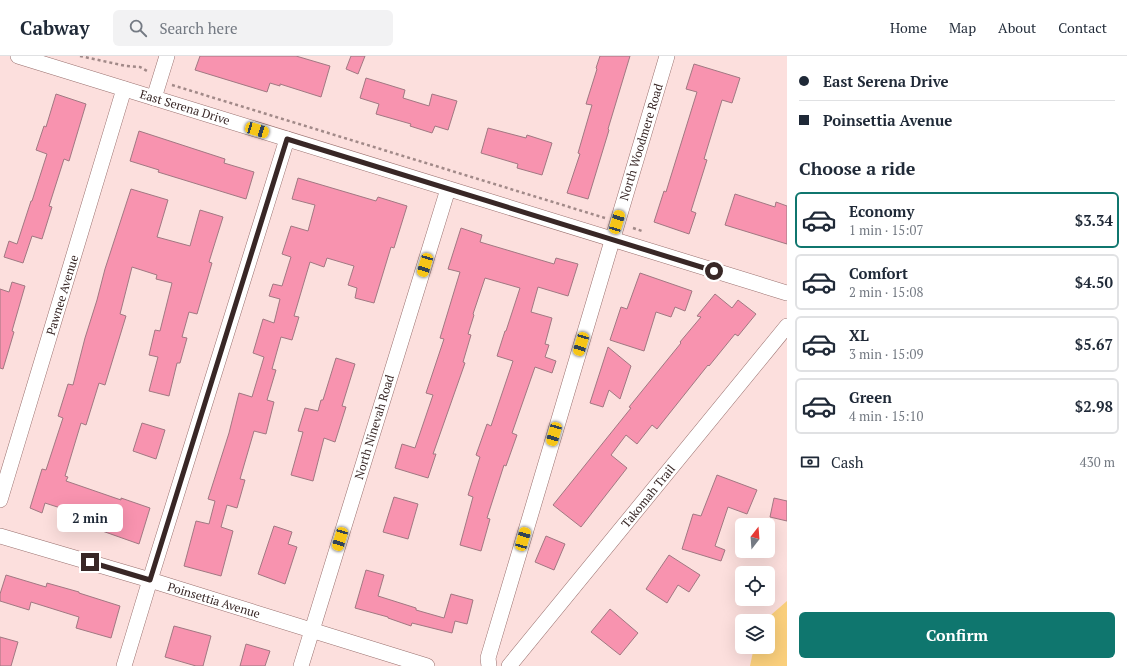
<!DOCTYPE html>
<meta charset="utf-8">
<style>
:root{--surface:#fff;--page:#f2f2f3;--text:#1f2937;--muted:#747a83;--line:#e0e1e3;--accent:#0f766e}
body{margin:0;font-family:"PT Serif",serif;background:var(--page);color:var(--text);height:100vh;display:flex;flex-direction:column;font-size:15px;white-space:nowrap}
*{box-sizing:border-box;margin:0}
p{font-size:13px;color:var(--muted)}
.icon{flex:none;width:22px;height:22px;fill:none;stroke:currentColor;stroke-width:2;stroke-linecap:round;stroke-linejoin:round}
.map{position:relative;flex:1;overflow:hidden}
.side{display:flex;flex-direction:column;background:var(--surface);width:340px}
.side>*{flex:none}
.top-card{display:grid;align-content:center;height:88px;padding:0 12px;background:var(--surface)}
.needle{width:26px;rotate:17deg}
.controls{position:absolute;left:735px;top:462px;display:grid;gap:8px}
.controls a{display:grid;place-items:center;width:40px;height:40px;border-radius:6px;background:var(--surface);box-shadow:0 4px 16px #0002;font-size:20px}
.end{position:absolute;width:18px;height:18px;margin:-9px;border:5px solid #382726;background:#fff;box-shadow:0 0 0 2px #fff}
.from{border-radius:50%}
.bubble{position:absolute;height:28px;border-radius:6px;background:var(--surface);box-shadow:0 4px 16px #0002;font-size:13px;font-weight:700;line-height:28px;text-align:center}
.car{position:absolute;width:12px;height:24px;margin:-12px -6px;border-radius:5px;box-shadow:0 0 3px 1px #0007;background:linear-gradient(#f5c518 24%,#345 0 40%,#f5c518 0 76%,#345 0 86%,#f5c518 0)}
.top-card b{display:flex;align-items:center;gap:14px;height:38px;font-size:15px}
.top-card b+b{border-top:1px solid var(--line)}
.top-card i{width:10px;height:10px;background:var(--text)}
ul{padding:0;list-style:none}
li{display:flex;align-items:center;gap:12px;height:56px;margin:0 8px 6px;padding:0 4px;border:2px solid var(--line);border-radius:6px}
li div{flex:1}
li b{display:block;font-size:15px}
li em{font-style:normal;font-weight:700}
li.current{border-color:var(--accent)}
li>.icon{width:36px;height:36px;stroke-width:1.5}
h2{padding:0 12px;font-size:18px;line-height:48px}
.pay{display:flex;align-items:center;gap:10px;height:44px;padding:0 12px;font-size:15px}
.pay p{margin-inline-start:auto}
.primary-button{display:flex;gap:8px;margin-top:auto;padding:8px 12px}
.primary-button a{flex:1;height:46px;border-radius:6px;background:var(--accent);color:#fff;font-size:16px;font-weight:700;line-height:46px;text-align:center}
header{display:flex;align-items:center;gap:24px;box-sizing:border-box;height:56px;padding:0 20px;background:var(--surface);border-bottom:1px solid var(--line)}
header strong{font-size:19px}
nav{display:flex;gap:22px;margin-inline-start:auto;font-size:14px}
.search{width:280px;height:36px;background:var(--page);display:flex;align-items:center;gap:10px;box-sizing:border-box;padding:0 14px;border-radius:6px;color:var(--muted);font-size:15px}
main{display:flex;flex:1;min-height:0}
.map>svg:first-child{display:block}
</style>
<header>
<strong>Cabway</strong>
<div class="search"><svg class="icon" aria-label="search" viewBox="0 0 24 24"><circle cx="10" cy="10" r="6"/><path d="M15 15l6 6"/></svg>Search here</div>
<nav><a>Home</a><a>Map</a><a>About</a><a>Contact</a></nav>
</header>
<main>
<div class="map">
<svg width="787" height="610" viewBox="0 0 787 610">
<rect width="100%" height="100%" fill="#fcdfdd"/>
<polygon fill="#facf7c" points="787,545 787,610 750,610 754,591 768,591 768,565 764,565"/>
<g fill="#f893af" stroke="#a17882">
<polygon points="200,0 296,0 330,10 321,41 280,28 280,30 270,27 267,36 195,14"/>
<polygon points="351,0 365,0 358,18 346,13"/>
<polygon points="600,0 630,0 608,73 609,74 588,143 567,137 580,98 578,97 592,49 586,48 597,13 596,12"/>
<polygon points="694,8 740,22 732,47 722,44 704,103 707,104 691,155 696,157 689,178 654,166 664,135 666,136 697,36 686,33"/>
<polygon points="366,22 405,34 403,42 429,50 432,38 457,45 448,74 435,70 432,77 410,70 411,68 376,58 379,48 360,42"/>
<polygon points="56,38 86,48 69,105 64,103 49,150 52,151 42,183 32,180 23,207 4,201 9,185 17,188 31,145 32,145 47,98 36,94 44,70 46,71"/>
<polygon points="488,72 526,82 527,79 552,87 542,119 517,112 518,108 481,97"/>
<polygon points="139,75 225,103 224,107 254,116 246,143 158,116 159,114 130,105"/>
<polygon points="298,122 376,145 378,141 407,150 394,192 391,191 374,247 355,242 357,232 348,229 354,210 327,202 324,211 310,206 294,260 299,261 292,284 281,281 272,313 276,314 267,344 274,346 266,378 254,375 240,423 245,424 237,452 227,449 221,471 233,475 221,520 184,510 196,465 209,468 215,445 208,443 229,377 239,337 252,341 264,301 253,297 263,263 274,267 280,243 269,240 273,228 282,230 291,201 282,198 291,170 308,175 315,149 292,143"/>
<polygon points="131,133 168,144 157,181 190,190 200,154 223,161 209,206 212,207 197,258 189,256 182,281 187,282 180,307 177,307 169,340 149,335 158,301 149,299 155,274 160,275 172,227 156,223 157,219 132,211 120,258 126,260 105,329 99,327 86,369 81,367 65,420 68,421 66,425 121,444 121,442 150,452 139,488 91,471 91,473 67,465 70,455 45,447 42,457 30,452 42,413 46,414 63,362 58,360 68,328 73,329 85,282 97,244 105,213"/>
<polygon points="735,138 775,151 776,146 787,150 787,188 725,169"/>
<polygon points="461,172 482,179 480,186 554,208 556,202 578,208 568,240 538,231 531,256 552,262 545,288 549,289 545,301 556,305 552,317 535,311 512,377 517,379 506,410 504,409 487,462 490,463 481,495 460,489 473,441 468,439 480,401 476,399 487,368 491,370 513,305 497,300 505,275 506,275 520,232 485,222 473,258 474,259 468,278 471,279 463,306 465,307 433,398 436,398 428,422 395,412 402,388 415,392 433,339 426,337 444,283 440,282 460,216 448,213"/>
<polygon points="640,217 692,235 685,255 675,251 671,261 656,256 644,295 610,284 621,251 627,253"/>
<polygon points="12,226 25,230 12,275 14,276 3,313 0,312 0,233 9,236"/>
<polygon points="715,238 732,252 738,244 756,258 738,280 735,278 709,310 708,309 657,373 652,369 637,388 626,379 611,399 627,412 581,471 553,449 631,352 629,351 681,287 680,286 701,261 697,260"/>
<polygon points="608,291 631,310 620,343 609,334 603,351 590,347"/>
<polygon points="336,302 355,308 342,350 346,351 335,386 324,382 313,425 291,419 303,376 298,375 305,352 318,355 321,344 323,344"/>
<polygon points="142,367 165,374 156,403 133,395"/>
<polygon points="717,419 757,434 747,458 728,451 715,490 725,494 721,505 682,493 693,458 701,460"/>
<polygon points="394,441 418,448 408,483 383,476"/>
<polygon points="774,442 787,445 787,465 770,461"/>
<polygon points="274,470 292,476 288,488 297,491 285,528 258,518"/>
<polygon points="546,480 565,488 554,514 535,506"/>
<polygon points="669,499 700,519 689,536 678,529 667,547 646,533"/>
<polygon points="366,514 384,519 378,540 416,552 416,554 444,562 451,538 473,544 467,568 455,565 452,577 412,567 411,570 388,562 388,561 355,552"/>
<polygon points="6,519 46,531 47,527 79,536 79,537 120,550 111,582 76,572 79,561 31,546 29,554 0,545 0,538"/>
<polygon points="610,553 638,577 620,599 591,576"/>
<polygon points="174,570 211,580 203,610 196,610 165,601"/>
<polygon points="0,581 18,586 11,610 0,610"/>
<polygon points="246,588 270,595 265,610 240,610"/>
</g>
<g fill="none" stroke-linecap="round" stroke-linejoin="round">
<defs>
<g id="minor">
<polyline points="18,0 787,237"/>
<polyline points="154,42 167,0"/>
<polyline points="0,444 124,33"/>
<polyline points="0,480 150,524 427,610"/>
<polyline points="124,610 150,524 287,83"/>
<polyline points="301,610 448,133"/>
<polyline points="489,610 488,602 667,0"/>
<polyline points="509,610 787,270"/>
</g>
</defs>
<use href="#minor" stroke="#986f6d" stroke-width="16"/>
<g stroke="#a18988" stroke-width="2.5" stroke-dasharray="3 3" stroke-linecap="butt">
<polyline points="80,0 126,10 140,11 147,15"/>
<polyline points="172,29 605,162"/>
<polyline points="633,172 642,175"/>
</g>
<use href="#minor" stroke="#fff" stroke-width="15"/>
</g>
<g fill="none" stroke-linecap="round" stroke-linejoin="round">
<polyline stroke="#382726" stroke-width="5" points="90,506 150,524 287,83 714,215"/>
</g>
<g text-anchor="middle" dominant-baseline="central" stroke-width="3" stroke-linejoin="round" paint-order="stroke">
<g font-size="12" fill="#382726" stroke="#fff">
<text transform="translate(185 51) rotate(17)">East Serena Drive</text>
<text transform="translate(641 86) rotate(-73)">North Woodmere Road</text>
<text transform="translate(62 239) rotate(-73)">Pawnee Avenue</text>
<text transform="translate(374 371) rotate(-73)">North Ninevah Road</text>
<text transform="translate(648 440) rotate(-51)">Takomah Trail</text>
<text transform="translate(214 544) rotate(17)">Poinsettia Avenue</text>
</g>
</g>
</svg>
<div class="controls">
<a><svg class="needle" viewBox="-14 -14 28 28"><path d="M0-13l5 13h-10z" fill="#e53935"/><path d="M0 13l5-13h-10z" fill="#747a83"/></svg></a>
<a><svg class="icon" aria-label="locate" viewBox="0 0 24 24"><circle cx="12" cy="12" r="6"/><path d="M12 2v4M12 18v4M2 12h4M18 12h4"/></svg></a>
<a><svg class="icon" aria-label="layers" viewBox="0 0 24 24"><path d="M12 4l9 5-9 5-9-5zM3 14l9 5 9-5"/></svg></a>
</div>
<i class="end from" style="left:714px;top:215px"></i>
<i class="end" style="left:90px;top:506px"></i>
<div class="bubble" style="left:57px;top:448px;width:66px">2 min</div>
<i class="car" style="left:257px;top:74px;rotate:107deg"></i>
<i class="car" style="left:617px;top:166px;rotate:17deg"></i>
<i class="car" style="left:425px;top:209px;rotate:197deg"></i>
<i class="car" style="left:581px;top:288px;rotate:197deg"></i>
<i class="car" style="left:554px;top:378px;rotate:196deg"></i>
<i class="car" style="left:340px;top:483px;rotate:197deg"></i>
<i class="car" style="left:523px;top:483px;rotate:16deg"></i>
</div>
<section class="side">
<div class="top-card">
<b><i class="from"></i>East Serena Drive</b>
<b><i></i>Poinsettia Avenue</b>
</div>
<h2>Choose a ride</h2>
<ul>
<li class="current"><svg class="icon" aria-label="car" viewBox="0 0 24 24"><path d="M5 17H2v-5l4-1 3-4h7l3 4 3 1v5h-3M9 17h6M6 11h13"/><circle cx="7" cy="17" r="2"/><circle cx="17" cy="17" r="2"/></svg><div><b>Economy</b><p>1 min · 15:07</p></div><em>$3.34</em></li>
<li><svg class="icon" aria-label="car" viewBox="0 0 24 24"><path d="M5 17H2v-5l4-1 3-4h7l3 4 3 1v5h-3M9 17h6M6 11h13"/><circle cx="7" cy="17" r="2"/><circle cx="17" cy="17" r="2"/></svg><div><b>Comfort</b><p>2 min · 15:08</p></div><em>$4.50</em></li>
<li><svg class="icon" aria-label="car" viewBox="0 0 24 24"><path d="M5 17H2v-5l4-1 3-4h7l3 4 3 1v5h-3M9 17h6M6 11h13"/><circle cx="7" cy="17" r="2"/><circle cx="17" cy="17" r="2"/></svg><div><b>XL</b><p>3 min · 15:09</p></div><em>$5.67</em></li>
<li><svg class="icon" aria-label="car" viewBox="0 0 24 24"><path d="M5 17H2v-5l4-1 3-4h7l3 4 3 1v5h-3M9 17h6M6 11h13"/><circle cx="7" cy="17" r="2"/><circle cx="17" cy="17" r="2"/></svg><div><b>Green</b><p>4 min · 15:10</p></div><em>$2.98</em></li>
</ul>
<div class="pay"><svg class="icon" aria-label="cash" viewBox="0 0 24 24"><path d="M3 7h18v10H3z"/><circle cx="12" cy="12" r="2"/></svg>Cash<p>430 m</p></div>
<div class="primary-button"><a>Confirm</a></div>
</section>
</main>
